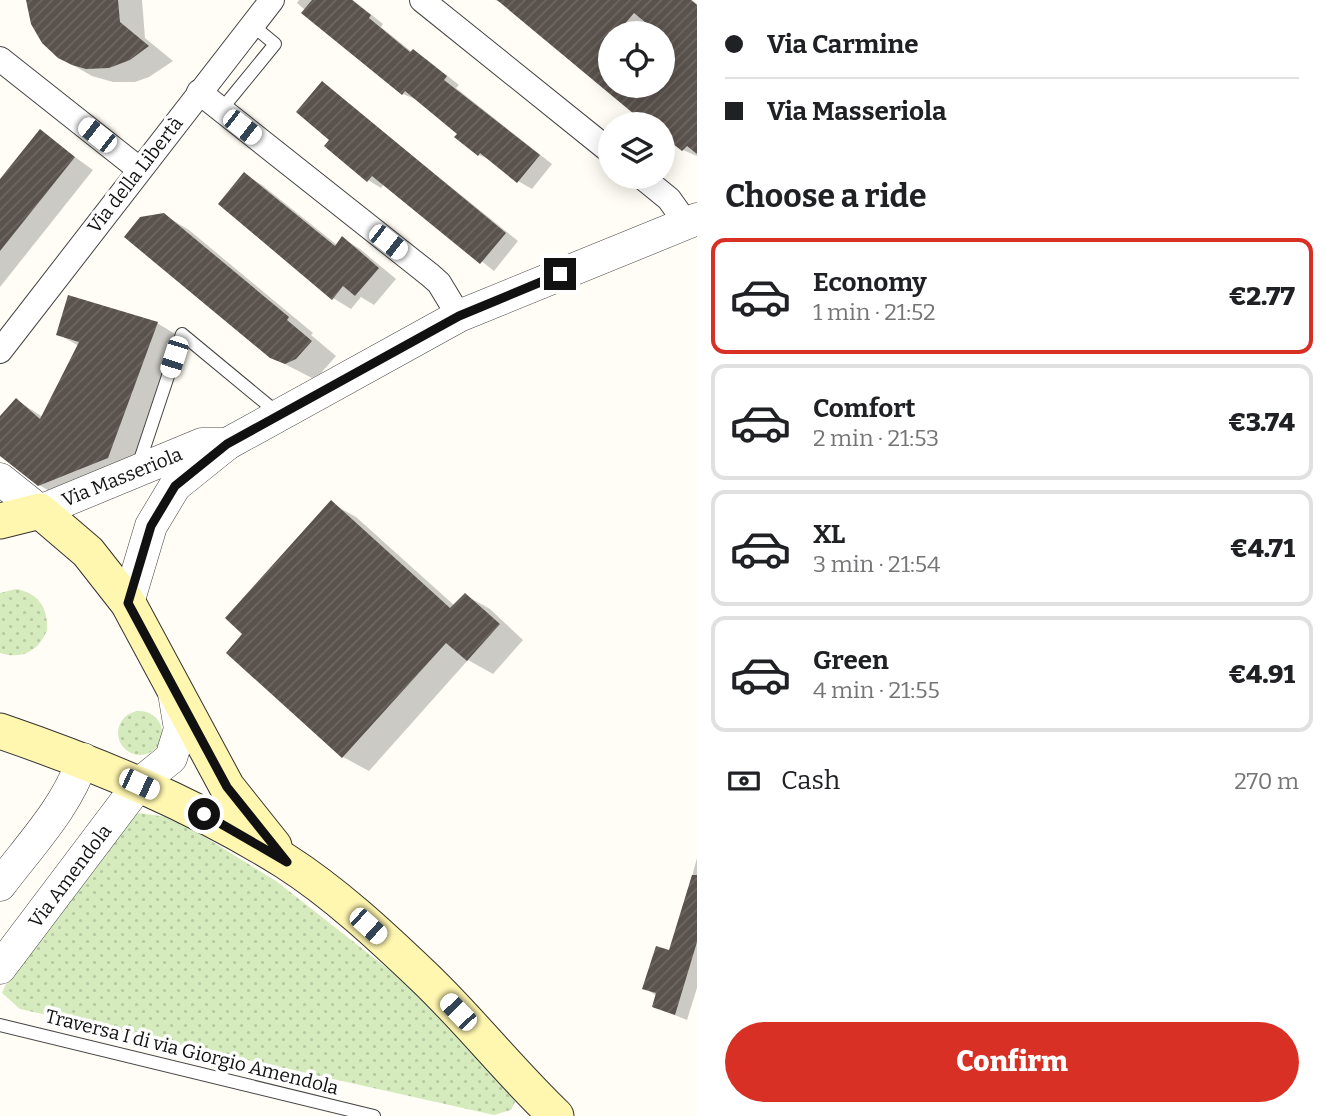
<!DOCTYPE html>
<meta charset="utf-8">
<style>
:root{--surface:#fff;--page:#f6f6f6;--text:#202124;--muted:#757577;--line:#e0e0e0;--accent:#d93025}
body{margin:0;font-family:Bitter,serif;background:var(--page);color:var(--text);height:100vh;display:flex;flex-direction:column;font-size:26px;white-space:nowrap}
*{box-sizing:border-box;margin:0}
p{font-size:23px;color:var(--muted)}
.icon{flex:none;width:38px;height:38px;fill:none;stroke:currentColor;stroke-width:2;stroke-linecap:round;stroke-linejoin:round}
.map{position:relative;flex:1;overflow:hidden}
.side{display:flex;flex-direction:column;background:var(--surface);width:630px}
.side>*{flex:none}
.banner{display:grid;align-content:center;height:154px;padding:0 28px;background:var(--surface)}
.tools{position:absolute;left:598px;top:21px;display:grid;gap:14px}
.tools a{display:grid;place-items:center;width:77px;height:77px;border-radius:50%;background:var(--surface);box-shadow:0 4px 18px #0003;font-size:35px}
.end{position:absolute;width:32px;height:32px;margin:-16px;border:9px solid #111;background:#fff;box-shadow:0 0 0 4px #fff}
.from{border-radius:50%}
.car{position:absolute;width:21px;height:42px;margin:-21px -10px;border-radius:9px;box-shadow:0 0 5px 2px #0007;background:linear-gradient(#fff 24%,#345 0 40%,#fff 0 76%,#345 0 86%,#fff 0)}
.banner b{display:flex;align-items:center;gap:24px;height:66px;font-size:26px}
.banner b+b{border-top:2px solid var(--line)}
.banner i{width:18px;height:18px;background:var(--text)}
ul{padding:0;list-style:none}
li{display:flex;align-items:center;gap:21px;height:116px;margin:0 14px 10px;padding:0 14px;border:4px solid var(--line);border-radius:14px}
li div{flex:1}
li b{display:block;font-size:26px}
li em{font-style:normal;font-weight:800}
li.on{border-color:var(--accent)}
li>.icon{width:63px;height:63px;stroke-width:1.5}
h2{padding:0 28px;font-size:32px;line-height:84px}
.pay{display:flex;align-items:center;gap:18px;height:77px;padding:0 28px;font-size:26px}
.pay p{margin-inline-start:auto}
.action{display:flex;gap:14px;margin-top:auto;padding:14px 28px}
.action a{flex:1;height:80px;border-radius:42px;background:var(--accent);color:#fff;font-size:28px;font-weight:800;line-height:80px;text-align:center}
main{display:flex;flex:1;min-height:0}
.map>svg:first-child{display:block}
</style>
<main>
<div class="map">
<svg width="697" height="1116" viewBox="0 0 697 1116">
<defs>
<pattern id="grass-dots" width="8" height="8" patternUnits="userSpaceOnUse" patternTransform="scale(1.75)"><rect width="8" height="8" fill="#d5ebbd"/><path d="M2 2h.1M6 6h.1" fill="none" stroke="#b6c8a1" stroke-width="1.8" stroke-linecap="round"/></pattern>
<pattern id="building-hatch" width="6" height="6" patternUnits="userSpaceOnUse" patternTransform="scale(1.75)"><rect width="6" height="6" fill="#5a524d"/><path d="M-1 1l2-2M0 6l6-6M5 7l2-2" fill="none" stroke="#6d6662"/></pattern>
</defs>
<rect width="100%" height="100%" fill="#fffdf5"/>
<g fill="url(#grass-dots)">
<path d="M16,589c22,4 32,18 31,41 -8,21 -25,30 -47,23v-60z"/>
<circle cx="140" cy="733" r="22"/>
<polygon points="139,813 174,818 276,881 397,976 450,1023 511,1093 515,1102 511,1110 494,1115 20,1009 2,993 5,986 131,818"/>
</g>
<g fill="#0003" fill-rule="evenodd">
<polygon points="30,0 142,0 145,38 173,61 149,77 135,82 113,82 92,76 66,61"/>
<polygon points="299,0 353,0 383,24 381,27 412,52 426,59 459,85 456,88 552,164 532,189 518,181 493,161 479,155 459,133 417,100 403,94 297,3"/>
<path d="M495,0h197l5,4v152l-14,-6 -20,-26h-13l-146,-120zM611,33h52v53h-52z"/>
<polygon points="322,83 518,241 494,271 384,184 381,188 368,180 332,140"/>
<polygon points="40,132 93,170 0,287 0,182"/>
<polygon points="244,174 262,185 337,245 342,238 360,249 396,279 374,305 361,297 351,309 333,298"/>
<polygon points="164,215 189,230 313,333 311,335 336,356 321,373 312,378 271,357"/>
<polygon points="157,323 180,337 128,475 63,499 39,485 0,453 0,418 16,400 43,417 79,346 58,334"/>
<polygon points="331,503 356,517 455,606 465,595 490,609 523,640 493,674 468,660 369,771 343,757 228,653 245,634"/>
<polygon points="697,858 697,988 687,1020 654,1007 657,996 644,988 671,952"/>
</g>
<g fill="url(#building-hatch)" fill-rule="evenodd">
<polygon points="26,0 118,0 120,22 149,46 130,60 109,68 86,69 72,65 58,58 42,43 31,24"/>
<polygon points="312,0 352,0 371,15 369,18 410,52 413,49 447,76 444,80 540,155 517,183 480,153 478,156 454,137 457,134 405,91 402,95 301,13"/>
<path d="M497,0h194l6,5v149l-10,-8 -5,5 -19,-15v-12h-17zM634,13l24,20h5v53h-52v-53h6z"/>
<polygon points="322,81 506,233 480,264 372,176 367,182 324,146 329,140 296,112"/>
<polygon points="40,129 75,157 0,251 0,179"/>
<polygon points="244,172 335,246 342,236 379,268 355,296 343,286 332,300 218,204"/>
<polygon points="164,213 289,317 287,320 312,341 296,359 285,364 270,358 124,237 140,217"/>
<polygon points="68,295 158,322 108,458 38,486 0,456 0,416 16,398 40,419 79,342 56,335"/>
<polygon points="331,500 450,608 465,593 500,624 467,661 446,643 342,758 226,653 242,634 225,618"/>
<polygon points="692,875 697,875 697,942 675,1015 652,1007 656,993 642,989 656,946 669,950"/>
</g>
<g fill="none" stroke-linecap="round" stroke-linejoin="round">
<defs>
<g id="service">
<polyline points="221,110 275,44 252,25"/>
<polyline points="138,466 182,334 280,415"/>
<polyline points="0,1025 374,1116"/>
</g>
<g id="minor">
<polyline points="422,0 611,152"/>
<polyline points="0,59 139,169"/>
<polyline points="199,92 430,275 439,283 459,316"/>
<polyline points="642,177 669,199 686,223"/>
<polyline points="0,351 272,0"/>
</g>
<g id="tertiary">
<polyline points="0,479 40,511 202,444 227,444 459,316 697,219"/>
<polyline points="128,603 151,526 175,486 226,445"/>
<path d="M0,885c30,-40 67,-78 83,-126"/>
<polyline points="0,968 139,784 171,758 180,729 174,693"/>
</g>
<g id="secondary">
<polyline points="0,521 40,511 88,552 128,603 227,787 274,846"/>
<path d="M0,731c102,35 193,73 285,130 50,32 96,75 139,116 46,44 86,95 132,139"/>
</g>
</defs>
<use href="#service" stroke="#444" stroke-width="14"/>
<use href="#minor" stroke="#444" stroke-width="26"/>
<use href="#tertiary" stroke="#444" stroke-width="33"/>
<use href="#secondary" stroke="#333" stroke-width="37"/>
<use href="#service" stroke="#fff" stroke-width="12"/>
<use href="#minor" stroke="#fff" stroke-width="24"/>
<use href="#tertiary" stroke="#fff" stroke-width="32"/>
<use href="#secondary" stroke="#fff6b0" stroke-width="35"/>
</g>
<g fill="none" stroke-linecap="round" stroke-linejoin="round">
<polyline stroke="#111" stroke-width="9" points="204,814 287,862 227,787 128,603 151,526 175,486 227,444 459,316 560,274"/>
</g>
<g text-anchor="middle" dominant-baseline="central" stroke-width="7" stroke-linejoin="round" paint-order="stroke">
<g font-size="19" fill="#111" stroke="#fff">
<text transform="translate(135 175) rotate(-52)">Via della Libertà</text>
<text transform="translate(122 477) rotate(-22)">Via Masseriola</text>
<text transform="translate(70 876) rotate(-53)">Via Amendola</text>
<text transform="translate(192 1052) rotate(14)">Traversa I di via Giorgio Amendola</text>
</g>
</g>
</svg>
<div class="tools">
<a><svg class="icon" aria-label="locate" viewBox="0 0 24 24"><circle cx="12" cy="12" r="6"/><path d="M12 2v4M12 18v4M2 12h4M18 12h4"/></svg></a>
<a><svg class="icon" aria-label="layers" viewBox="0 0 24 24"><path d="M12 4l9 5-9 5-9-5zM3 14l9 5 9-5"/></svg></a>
</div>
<i class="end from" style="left:204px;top:814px"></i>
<i class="end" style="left:560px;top:274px"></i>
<i class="car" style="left:242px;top:127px;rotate:128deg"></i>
<i class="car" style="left:97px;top:135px;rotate:308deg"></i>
<i class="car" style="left:388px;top:242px;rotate:128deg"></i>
<i class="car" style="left:174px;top:357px;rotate:198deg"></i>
<i class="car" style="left:139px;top:784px;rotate:115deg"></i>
<i class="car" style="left:368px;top:926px;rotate:132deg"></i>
<i class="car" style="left:458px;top:1012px;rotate:316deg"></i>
</div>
<section class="side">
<div class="banner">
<b><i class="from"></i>Via Carmine</b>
<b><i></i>Via Masseriola</b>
</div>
<h2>Choose a ride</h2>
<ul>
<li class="on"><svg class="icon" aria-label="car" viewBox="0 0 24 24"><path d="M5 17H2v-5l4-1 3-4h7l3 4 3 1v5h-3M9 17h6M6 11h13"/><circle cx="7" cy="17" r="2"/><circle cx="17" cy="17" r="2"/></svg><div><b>Economy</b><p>1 min · 21:52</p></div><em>€2.77</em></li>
<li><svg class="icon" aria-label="car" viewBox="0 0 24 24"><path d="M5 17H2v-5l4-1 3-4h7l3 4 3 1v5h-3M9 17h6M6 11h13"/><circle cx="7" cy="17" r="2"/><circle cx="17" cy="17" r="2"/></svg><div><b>Comfort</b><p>2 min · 21:53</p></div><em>€3.74</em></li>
<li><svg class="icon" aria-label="car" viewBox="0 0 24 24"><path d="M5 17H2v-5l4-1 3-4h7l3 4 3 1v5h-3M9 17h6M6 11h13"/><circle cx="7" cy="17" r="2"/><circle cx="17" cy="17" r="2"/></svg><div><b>XL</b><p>3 min · 21:54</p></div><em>€4.71</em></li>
<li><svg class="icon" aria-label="car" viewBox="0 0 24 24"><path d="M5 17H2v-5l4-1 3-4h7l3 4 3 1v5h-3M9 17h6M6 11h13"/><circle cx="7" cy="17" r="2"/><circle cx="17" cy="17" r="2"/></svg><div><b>Green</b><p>4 min · 21:55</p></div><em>€4.91</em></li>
</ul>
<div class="pay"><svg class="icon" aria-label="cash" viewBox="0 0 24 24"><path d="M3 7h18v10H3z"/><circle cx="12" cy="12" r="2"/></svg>Cash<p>270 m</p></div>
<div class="action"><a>Confirm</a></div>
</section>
</main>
